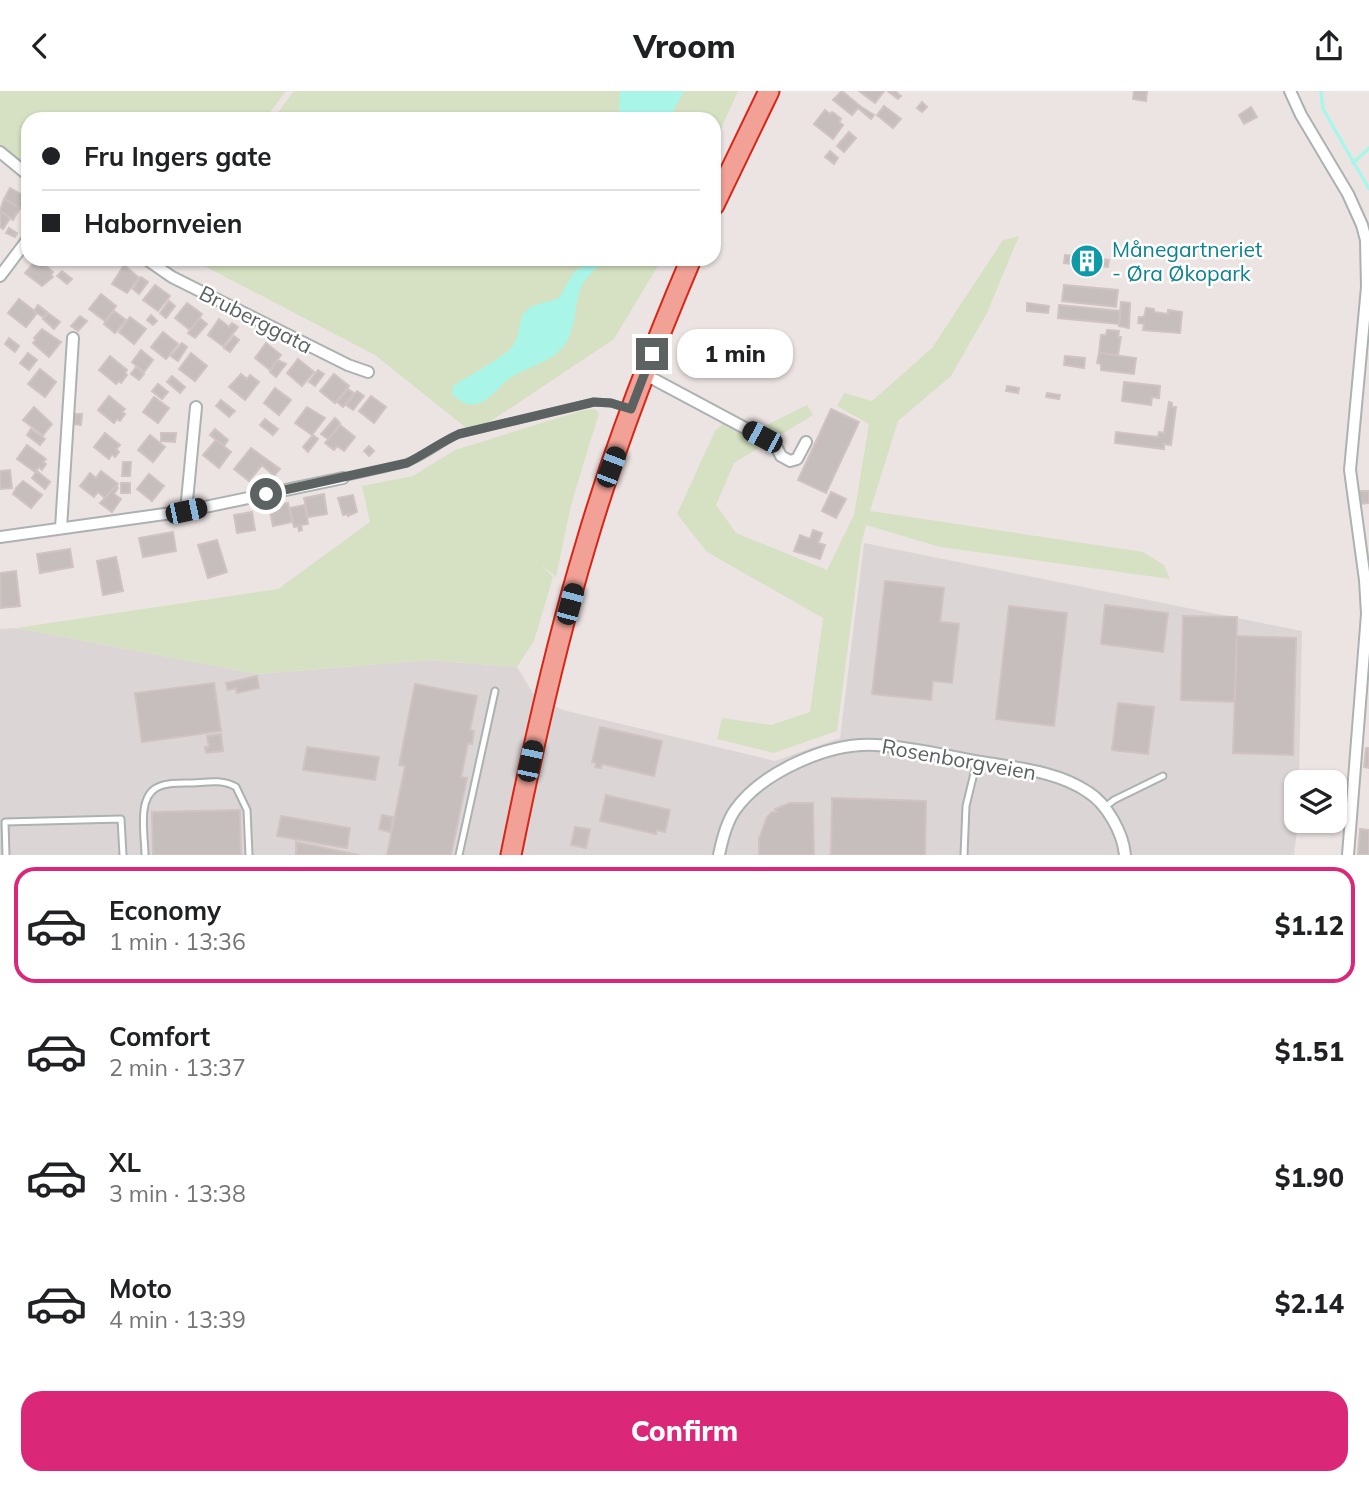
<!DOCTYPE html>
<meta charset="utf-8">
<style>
:root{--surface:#fff;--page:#f2f2f2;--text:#202124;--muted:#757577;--line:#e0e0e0;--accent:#db2777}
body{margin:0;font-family:Mulish,sans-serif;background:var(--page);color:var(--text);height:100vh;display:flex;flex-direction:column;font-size:26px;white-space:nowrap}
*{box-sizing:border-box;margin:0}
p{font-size:23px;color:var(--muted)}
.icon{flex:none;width:38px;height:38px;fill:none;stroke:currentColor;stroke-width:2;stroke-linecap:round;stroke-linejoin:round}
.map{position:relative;height:764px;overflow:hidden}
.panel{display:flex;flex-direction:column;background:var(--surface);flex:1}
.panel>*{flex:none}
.hud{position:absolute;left:21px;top:21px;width:700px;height:154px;border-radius:21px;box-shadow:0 2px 5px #0004;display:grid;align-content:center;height:154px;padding:0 21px;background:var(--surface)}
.buttons{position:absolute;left:1284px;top:679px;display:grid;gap:14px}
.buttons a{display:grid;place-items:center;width:63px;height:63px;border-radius:14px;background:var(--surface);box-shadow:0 2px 5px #0004;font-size:35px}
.end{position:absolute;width:32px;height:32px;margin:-16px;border:9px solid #5b6261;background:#fff;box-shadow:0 0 0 4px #fff}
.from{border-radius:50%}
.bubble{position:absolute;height:49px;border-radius:21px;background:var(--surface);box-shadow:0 2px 5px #0004;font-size:23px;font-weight:800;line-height:49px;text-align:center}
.car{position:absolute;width:21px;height:42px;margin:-21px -10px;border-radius:9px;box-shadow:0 0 5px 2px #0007;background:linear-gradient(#222 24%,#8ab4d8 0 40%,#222 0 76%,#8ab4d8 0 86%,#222 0)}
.hud b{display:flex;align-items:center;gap:24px;height:66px;font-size:26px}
.hud b+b{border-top:2px solid var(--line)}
.hud i{width:18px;height:18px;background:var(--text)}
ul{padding:12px 0 0;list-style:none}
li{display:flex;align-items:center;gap:21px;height:116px;margin:0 14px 10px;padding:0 7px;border:4px solid transparent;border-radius:21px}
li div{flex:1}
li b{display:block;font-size:26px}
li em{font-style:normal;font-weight:800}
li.selected{border-color:var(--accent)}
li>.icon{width:63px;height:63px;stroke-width:1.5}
.cta{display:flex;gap:14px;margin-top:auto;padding:14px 21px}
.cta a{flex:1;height:80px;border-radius:21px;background:var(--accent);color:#fff;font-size:28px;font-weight:800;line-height:80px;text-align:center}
header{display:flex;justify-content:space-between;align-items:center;height:91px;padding:0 21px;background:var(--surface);font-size:32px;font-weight:800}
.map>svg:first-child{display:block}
</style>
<header><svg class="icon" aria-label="back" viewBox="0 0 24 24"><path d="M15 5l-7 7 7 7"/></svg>Vroom<svg class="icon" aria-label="share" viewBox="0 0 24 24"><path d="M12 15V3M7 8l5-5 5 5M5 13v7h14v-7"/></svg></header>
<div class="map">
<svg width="1369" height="764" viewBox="0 0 1369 764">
<rect width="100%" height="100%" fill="#ece4e3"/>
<polygon fill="#dbd6d5" points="864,452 1302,540 1299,691 1297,691 1298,730 1294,764 0,764 0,538 16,537 258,583 430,569 517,576 536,607 563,619 775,670 840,647"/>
<g fill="#d5e1c2">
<polygon points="0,0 286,0 265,28 28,28 28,77 0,54"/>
<polygon points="294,0 738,0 714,54 714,28 273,28"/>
<polygon points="1019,145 987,222 951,285 898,330 870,420 1143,461 1164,474 1170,488 940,456 866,434 861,454 837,640 774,662 717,648 722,627 771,634 810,621 823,527 707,461 677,423 715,340 732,324 761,337 807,314 813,324 734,372 716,414 736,442 827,479 854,424 869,333 837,315 844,302 872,310 932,257 1003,149"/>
<polygon points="191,168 662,168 614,248 485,334 465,336 375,264"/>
<polygon points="595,318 599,322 571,414 556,486 540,473 553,486 534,550 517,576 430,569 258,583 16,537 278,498 370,431 362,395 413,385 455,359 584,319"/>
</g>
<g fill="#a9f6e8">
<polygon points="620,0 684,0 669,28 619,28"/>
<path d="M589,168h17c-8,8 -20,17 -25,28 -7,18 -5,41 -16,57 -13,19 -37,22 -55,34 -11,8 -20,23 -34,26 -10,2 -17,-4 -24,-10l1,-8c18,-12 38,-21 55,-35 16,-13 7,-33 20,-42 9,-6 22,-7 31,-11l15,-26 9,-6z"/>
</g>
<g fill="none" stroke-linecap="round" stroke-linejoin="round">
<g stroke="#a9f6e8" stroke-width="3.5">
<polyline points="1321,0 1323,18 1369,98"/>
<polyline points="1353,72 1369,57"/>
</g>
</g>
<g fill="#c5bebd" stroke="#d0c3c2" stroke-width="2">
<polygon points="842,0 860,15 874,24 871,28 858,17 852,24 833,9"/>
<polygon points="859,0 884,0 875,12"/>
<polygon points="895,0 901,5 898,8 889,1"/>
<polygon points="1134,0 1147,0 1146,10 1133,8"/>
<polygon points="922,11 927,16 922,21 917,17"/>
<polygon points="884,15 901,28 893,37 877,24"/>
<polygon points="1251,16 1257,26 1244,33 1239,24"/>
<polygon points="825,19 830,23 832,21 834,22 841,28 839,31 843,34 833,48 814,33"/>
<polygon points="849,41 856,47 844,61 837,55"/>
<polygon points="830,60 838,67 834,73 825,66"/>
<polygon points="10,97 26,106 20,117 4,108"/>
<polygon points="4,108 20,117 13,129 0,120"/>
<polygon points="0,120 10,127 3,138 0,136"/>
<polygon points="9,137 17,142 15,146 6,142"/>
<polygon points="1065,164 1109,169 1108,176 1064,172"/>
<polygon points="37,168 53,181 51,184 53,186 42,195 25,182"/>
<polygon points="124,174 139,187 127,202 112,193"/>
<polygon points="62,180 72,188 67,193 57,185"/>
<polygon points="141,186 148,191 139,203 133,198"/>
<polygon points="155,194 170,205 158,220 143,209"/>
<polygon points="1064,194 1118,199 1116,216 1062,210"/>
<polygon points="101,203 116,215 105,230 89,218"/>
<polygon points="19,208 37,222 26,236 8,222"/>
<polygon points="169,210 175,215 166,227 160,222"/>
<polygon points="1121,211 1130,212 1129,237 1119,235"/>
<polygon points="187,212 202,223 190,239 175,227"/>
<polygon points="1027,212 1049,215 1048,222 1027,220"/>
<polygon points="38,214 47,221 43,226 34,220"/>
<polygon points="1059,214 1120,220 1119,233 1058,227"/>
<polygon points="1146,217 1154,218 1154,221 1168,223 1168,219 1182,221 1180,242 1143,239 1144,233 1138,232 1139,226 1144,226"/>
<polygon points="114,220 126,229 115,242 104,233"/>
<polygon points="48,222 60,231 54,238 43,228"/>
<polygon points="151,224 157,230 153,234 147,229"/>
<polygon points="80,225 87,230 78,240 71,235"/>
<polygon points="130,226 146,238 134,253 119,241"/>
<polygon points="200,227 207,233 195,247 188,242"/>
<polygon points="219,228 229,236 232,232 238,236 223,255 208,244"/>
<polygon points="42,238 61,251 49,266 33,252 36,249 34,247"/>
<polygon points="1107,239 1119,240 1118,246 1121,246 1118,264 1099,262 1101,244 1106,244"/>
<polygon points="163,241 178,253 166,268 151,256"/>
<polygon points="234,245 239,249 230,261 224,257"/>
<polygon points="9,247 19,255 15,261 5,253"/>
<polygon points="182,252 187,256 178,270 171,265"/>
<polygon points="266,252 281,264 270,279 255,267"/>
<polygon points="141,259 153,269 144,281 132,271"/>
<polygon points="28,262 37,269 29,279 20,272"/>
<polygon points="191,262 207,275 195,290 179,278"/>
<polygon points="1099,262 1136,267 1134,283 1101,279 1101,273 1097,272"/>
<polygon points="110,265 127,279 125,282 127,284 121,292 119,290 116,293 99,279"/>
<polygon points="1065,265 1085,267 1084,277 1064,274"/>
<polygon points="298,268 314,281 302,295 287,282"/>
<polygon points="277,269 286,273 276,286 270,281"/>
<polygon points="136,276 144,283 139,289 131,283"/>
<polygon points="40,278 56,291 45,306 28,293"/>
<polygon points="318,279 324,283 315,295 309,291"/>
<polygon points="241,283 247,288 250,284 259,291 245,309 229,296"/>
<polygon points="334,283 349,295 335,312 320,300"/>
<polygon points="172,285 185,296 180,302 167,291"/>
<polygon points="1124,291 1160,295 1159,307 1152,306 1151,314 1122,310"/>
<polygon points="158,293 168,301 162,308 152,300"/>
<polygon points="1007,295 1019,297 1018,302 1006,300"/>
<polygon points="275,297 291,309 279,324 264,312"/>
<polygon points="348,298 354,302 343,316 337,311"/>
<polygon points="357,300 364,305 353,319 346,314"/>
<polygon points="1047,302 1060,304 1059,308 1046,306"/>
<polygon points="109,305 125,318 122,321 125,323 120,330 117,328 114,332 98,319"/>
<polygon points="371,305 386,316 374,332 359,320"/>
<polygon points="154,306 169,317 158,332 143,321"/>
<polygon points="221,309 235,320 229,326 216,315"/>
<polygon points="1169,311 1172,312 1172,316 1176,316 1171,354 1164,353 1164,358 1115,352 1116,341 1158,346 1159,341 1164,342"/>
<polygon points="34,316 52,333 43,344 23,329"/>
<polygon points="307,316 325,327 312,344 295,332"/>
<polygon points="831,318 859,331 826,402 798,389"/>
<polygon points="75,323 82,323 81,334 74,333"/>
<polygon points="335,327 340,332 339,334 328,348 321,343"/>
<polygon points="265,328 278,338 273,344 260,334"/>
<polygon points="340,334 355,346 344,360 337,355 334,359 325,352"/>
<polygon points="31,338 45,348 40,354 27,344"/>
<polygon points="215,338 228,349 224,355 210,344"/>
<polygon points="105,342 120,354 116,358 119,361 115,366 112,363 109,368 94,356"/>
<polygon points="161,342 176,342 175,351 161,350"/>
<polygon points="150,344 165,356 153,371 138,359"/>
<polygon points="313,344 318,348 308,361 303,356"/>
<polygon points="216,349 231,361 219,377 203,364"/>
<polygon points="27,354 46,368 43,371 46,373 42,379 39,376 35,381 17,368"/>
<polygon points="369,355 374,360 369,365 364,360"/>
<polygon points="251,357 280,378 274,385 262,374 249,390 234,378"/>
<polygon points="123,371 131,371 130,385 122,385"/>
<polygon points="10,379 12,397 0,398 0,380"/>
<polygon points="37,380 50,391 45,398 32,387"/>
<polygon points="101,380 118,393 106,408 98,401 94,406 80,395 90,382 96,387"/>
<polygon points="149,383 164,395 152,410 137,398"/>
<polygon points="23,390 42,404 31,417 13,403 16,397"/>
<rect x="121" y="392" width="9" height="10"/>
<polygon points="116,395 118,397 114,403 121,408 112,421 100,412"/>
<polygon points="1359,400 1369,400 1369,412 1359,413"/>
<polygon points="831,401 846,408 836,427 822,420"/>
<polygon points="324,403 327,423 308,426 304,407"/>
<polygon points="353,404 357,421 348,425 348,423 343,424 338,407"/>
<polygon points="288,412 292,431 273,435 269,415"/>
<polygon points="305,414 308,433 301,434 302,439 299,440 298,435 294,436 290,417"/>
<polygon points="252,421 255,439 237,442 234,424"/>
<polygon points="813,439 822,442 818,452 825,454 820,468 794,460 800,444 810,448"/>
<polygon points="173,441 176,460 143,466 139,447"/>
<polygon points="217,449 227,481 208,487 198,454"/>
<polygon points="70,458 73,476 40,482 37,463"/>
<polygon points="116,466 123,500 103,504 97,470"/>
<polygon points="16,480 20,515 1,517 0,482"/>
<polygon points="885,490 944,497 940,531 959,533 952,592 933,590 931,609 872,603"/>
<polygon points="1105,514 1168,522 1163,561 1101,553"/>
<polygon points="1009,515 1067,522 1054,635 996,628"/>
<polygon points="1183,525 1237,526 1235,611 1181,609"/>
<polygon points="1237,545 1296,547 1293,664 1233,662"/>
<polygon points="257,585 259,597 237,602 236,597 228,599 226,592"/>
<polygon points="214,592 221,640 142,651 135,602"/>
<polygon points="415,593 477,605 470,639 474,640 472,653 468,652 461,686 467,687 451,764 387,764 405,675 399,674"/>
<polygon points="1118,612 1154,616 1148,663 1112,659"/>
<polygon points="600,636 662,650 654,685 602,673 601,677 595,676 596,672 592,671"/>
<polygon points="221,643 223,660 206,662 205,656 209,656 207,645"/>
<polygon points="307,656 379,666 375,689 303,679"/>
<polygon points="1366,657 1369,657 1369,677 1364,676"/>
<polygon points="606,704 670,719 665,741 657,739 656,743 600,730"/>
<polygon points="832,707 926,710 925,764 831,764"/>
<polygon points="790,712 813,712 814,764 759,764 759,748 767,726 772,721 777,721 775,718"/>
<polygon points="240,719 241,764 153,764 152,721"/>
<polygon points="382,724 393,726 390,741 379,738"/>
<polygon points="281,725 350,737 347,757 277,745"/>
<polygon points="575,736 590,738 586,757 571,754"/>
<polygon points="1360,738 1369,739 1369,764 1358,763"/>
<polygon points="296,751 359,764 296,764"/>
</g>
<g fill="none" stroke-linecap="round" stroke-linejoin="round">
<defs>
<g id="lane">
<path d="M343,387c21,-5 43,-9 63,-15 20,-7 35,-21 53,-29l135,-32 17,1 15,5"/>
<polyline points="1104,717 1114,709 1163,685"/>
<polyline points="6,764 5,731 121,728 123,764"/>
<path d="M145,764c0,-19 -8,-56 11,-67 10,-6 26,-5 37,-5 15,-1 29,-4 43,4l11,23 2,45"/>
<polyline points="459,764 495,600"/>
<polyline points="964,764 966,715 977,670"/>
</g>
<g id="street">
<polyline points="1290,0 1301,24 1348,103 1362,134 1366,149 1367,196 1350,379 1365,489 1367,523 1348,764"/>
<polyline points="0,61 28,84"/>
<polyline points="146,168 172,186 348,274 368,281"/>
<polyline points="0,185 28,148"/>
<polyline points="644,283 762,346 777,357 781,365 790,370 797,368 806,351"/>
<polyline points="186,420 196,316"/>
<polyline points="61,437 73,247"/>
<polyline points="0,446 186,420 343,387"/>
<path d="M719,764c3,-15 7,-32 16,-45 27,-38 94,-68 141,-65 35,2 71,11 105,17 36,6 76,9 107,30 19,12 35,41 37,63"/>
</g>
<g id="highway">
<polyline points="714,114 769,0"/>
<path d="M511,764c21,-104 44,-209 75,-311 28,-96 66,-193 105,-285"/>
</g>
</defs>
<use href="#lane" stroke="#acb1b2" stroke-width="9"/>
<use href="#street" stroke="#acb1b2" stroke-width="14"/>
<use href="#highway" stroke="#d72618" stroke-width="23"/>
<use href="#lane" stroke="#fff" stroke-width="5"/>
<use href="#street" stroke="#fff" stroke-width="10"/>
<use href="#highway" stroke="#f1a195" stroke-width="19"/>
</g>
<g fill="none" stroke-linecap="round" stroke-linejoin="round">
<path stroke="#5b6261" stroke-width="9" d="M266,403l141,-31c18,-9 34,-21 52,-29l135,-32 17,1 20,6 21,-55"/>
</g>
<defs>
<symbol id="building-disc" viewBox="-11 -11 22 22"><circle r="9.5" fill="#0f9aa8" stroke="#fff"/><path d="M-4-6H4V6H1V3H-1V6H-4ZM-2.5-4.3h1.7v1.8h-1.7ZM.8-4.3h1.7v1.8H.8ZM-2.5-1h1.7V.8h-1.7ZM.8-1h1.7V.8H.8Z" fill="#fff"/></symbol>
</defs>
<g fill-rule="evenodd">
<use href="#building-disc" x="1068" y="151" width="38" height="38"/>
</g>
<g text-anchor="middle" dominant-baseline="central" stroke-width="5" stroke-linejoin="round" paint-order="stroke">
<g font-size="21" fill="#0d838f" stroke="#fff" text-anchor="start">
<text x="1112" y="158">Månegartneriet<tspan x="1112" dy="24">- Øra Økopark</tspan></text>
</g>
<g font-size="21" fill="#5b6261" stroke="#fff">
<text transform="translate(256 228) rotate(27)">Bruberggata</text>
<text transform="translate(959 668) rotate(10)">Rosenborgveien</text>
</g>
</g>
</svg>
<div class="buttons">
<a><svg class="icon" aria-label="layers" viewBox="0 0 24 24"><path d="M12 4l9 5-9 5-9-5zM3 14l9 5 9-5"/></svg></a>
</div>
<i class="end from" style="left:266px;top:403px"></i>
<i class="end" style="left:652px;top:263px"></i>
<div class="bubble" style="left:677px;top:238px;width:116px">1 min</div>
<i class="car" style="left:762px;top:346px;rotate:298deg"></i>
<i class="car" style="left:611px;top:376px;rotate:21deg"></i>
<i class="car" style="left:186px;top:420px;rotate:78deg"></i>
<i class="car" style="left:570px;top:513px;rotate:15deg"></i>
<i class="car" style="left:530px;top:670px;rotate:12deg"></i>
<div class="hud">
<b><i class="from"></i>Fru Ingers gate</b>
<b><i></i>Habornveien</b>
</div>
</div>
<section class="panel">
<ul>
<li class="selected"><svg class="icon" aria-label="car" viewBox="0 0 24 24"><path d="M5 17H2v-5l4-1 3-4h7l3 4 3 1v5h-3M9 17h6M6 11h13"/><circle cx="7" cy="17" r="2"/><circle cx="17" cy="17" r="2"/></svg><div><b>Economy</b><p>1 min · 13:36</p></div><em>$1.12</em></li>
<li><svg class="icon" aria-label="car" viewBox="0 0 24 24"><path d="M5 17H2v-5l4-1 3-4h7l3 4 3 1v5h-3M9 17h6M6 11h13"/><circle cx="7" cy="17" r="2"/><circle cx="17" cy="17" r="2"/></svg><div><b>Comfort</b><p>2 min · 13:37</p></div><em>$1.51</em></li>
<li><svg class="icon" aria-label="car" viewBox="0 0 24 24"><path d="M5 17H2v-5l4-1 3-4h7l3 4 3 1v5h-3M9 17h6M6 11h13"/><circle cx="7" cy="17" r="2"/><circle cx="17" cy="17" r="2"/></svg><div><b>XL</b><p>3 min · 13:38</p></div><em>$1.90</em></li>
<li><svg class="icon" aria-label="car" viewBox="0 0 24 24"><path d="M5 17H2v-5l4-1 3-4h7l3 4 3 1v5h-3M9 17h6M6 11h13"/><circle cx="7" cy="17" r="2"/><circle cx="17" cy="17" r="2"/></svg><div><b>Moto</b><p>4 min · 13:39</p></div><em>$2.14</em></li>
</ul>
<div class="cta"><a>Confirm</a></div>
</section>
